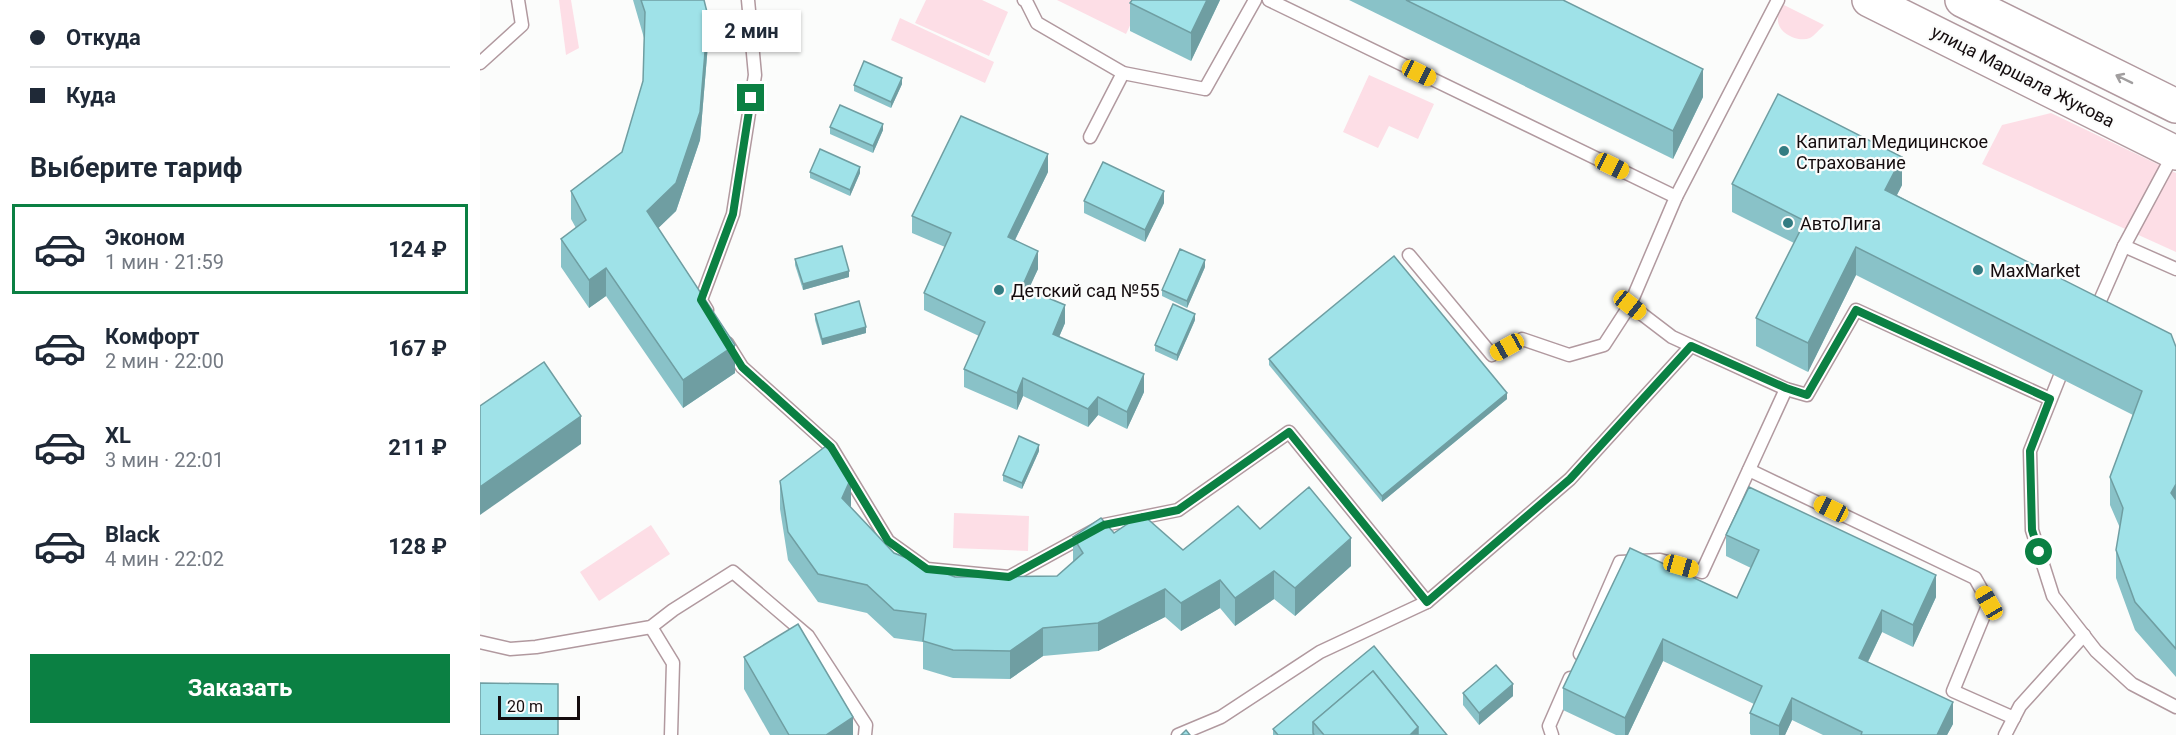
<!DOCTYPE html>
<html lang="ru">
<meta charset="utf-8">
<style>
:root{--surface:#fff;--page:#f6f6f7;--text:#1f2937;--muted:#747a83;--line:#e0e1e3;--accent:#0b8043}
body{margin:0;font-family:Roboto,sans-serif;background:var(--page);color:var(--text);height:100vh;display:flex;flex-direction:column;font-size:22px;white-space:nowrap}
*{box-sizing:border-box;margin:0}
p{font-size:20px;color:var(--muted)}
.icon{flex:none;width:33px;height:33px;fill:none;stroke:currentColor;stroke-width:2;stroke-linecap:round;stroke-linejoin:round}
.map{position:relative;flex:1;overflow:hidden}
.panel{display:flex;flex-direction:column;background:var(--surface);width:480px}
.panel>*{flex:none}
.hud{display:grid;align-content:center;height:132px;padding:0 30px;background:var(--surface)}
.scale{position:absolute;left:18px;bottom:15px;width:82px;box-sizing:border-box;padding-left:6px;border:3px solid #140c0e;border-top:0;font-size:16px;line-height:21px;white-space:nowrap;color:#140c0e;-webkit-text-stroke:4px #fbfcfb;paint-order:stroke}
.end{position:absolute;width:27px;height:27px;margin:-14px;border:8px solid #0b8043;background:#fff;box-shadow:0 0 0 3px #fff}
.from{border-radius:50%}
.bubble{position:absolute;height:42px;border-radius:0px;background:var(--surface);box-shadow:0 2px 4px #0004;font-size:20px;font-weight:700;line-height:42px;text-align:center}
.car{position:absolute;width:18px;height:36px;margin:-18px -9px;border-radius:8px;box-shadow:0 0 4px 2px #0007;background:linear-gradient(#f5c518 24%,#345 0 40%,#f5c518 0 76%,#345 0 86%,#f5c518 0)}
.hud b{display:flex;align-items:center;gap:21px;height:57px;font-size:22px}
.hud b+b{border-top:2px solid var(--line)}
.hud i{width:15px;height:15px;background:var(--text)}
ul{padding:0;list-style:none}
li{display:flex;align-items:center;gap:18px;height:90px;margin:0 12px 9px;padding:0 18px;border:3px solid transparent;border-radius:0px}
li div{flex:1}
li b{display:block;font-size:22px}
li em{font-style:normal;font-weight:700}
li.on{border-color:var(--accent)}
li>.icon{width:54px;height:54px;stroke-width:1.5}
h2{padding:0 30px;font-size:27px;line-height:72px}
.action{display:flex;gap:12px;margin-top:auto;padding:12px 30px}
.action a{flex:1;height:69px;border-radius:0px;background:var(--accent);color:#fff;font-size:24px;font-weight:700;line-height:69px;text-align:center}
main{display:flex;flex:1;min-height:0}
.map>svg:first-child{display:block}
</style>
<main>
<section class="panel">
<div class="hud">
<b><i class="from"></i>Откуда</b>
<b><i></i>Куда</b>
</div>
<h2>Выберите тариф</h2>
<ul>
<li class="on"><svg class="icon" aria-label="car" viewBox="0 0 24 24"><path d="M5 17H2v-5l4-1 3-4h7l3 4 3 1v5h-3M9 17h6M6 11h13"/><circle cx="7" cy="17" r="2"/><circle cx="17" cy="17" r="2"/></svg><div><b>Эконом</b><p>1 мин · 21:59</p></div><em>124 ₽</em></li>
<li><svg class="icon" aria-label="car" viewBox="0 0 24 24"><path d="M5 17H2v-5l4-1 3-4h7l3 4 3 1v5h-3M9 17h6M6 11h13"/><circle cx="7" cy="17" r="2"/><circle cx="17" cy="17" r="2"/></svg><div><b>Комфорт</b><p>2 мин · 22:00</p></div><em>167 ₽</em></li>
<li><svg class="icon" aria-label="car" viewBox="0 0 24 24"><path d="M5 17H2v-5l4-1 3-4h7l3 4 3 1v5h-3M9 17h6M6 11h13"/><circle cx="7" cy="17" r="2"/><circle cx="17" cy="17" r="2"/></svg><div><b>XL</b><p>3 мин · 22:01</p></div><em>211 ₽</em></li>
<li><svg class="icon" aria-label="car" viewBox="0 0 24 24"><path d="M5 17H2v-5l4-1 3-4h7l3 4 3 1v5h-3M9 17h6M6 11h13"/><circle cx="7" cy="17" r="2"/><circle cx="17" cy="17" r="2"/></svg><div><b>Black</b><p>4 мин · 22:02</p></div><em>128 ₽</em></li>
</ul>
<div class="action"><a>Заказать</a></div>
</section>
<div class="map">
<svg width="1696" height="735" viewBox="0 0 1696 735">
<rect width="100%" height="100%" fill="#fbfcfb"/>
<g fill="#fddee6">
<polygon points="79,0 91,0 99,48 86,55"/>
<polygon points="446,0 502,0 528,12 509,56 435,23"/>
<polygon points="577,0 662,0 646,34"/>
<path d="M1304,5l40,20c-4,4 -10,11 -14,13 -13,5 -34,-6 -32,-20 0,-5 4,-10 6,-13z"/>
<polygon points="420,18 514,62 505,83 411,40"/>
<polygon points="889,75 954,104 938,139 909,126 898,148 863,132"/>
<polygon points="1571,113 1696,173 1696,252 1502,164 1522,125"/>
<polygon points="474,513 549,516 548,551 473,548"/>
<polygon points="171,525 190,554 119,601 100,572"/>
</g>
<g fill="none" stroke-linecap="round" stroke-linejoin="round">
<defs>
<g id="service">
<polyline points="544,0 546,1 557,23 643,73 725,89 775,0"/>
<polyline points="789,0 1196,197 1150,305 1192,337 1306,389 1327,395 1376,310 1570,399"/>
<polyline points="0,63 42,25 38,0"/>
<polyline points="610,137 643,73"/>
<polyline points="1196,197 1298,0"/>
<polyline points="1644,246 1696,269"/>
<polyline points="929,255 1012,355 1042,339 1089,355 1124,345 1150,305"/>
<polyline points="227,310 221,300 253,214 275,75 268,0"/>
<polyline points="1615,312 1644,246 1694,153"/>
<polyline points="247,343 262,367 351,447 408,541 447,569 529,577 624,525 698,510 809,432 947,602"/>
<polyline points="1580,376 1550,451 1552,530 1573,596 1616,651 1652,684 1696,707"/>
<polyline points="1269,470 1495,578 1509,603 1473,691 1534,718"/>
<polyline points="171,627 193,663 191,735"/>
<polyline points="0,642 30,649 56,647 171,627 193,610 253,572 328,636 386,725 385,735"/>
<polyline points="1100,654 1140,562 1180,560 1222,572 1306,389"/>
<polyline points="698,735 741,717 840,652 947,602 1090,479 1211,346"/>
<polyline points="1072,735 1069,726 1090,678"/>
<polyline points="1525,735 1540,706 1604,635"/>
</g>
<g id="primary">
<polyline points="1389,0 1696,153"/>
<polyline points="1482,0 1696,106"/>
</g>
</defs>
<use href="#service" stroke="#b1999f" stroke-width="15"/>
<use href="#primary" stroke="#b1999f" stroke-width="36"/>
<use href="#service" stroke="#fff" stroke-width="12"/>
<use href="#primary" stroke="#fff" stroke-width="33"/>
</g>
<g fill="#89c2c8">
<polygon points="153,0 224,0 228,44 220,140 196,211 178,228 255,373 203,408 126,296 109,308 81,267 81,239 96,228 91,219 91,191 142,152 163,81 164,38"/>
<polygon points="740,0 711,61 650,31 650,3"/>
<polygon points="869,0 1083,0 1223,97 1193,159"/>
<polygon points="422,84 411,108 374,91 374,85"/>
<polygon points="350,127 403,130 393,153 350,134"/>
<polygon points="330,172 380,173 370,196 330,178"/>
<polygon points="568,172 535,240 558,269 548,289 585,323 579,337 664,392 647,429 618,415 608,427 543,396 537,410 484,387 484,369 499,336 444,310 444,293 465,247 432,233 432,216"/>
<polygon points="1252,184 1422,185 1417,195 1696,347 1696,677 1655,630 1636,578 1636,550 1640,528 1630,505 1630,477 1653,415 1376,275 1328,372 1276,346 1276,318 1314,243 1252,212"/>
<polygon points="604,201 684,203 665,242 604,213"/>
<polygon points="315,259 369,277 323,290 315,265"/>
<polygon points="725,267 707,308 682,296 682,290"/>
<polygon points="335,314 386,333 342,345 335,320"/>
<polygon points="715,320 697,361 675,351 675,345"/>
<polygon points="789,359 1027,399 902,502 789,365"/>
<polygon points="559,451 542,489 523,481 523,475"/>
<polygon points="300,481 370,507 414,553 475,577 577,576 593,562 593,537 634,533 703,550 780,529 871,566 815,616 794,599 755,626 740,608 701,631 685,617 618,651 563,656 530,679 473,678 443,669 443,642 414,638 387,613 338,602 308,560 300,509"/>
<polygon points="1246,535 1456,597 1433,647 1402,632 1388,662 1473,724 1467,735 1343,735 1312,720 1305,735 1271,735 1270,734 1270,713 1274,704 1183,661 1148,735 1136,735 1083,710 1083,688 1257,598 1271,568 1246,556"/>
<polygon points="894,646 967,735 793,735 793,729"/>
<polygon points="264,657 373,735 290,735 264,689"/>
<polygon points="983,693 1033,696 999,725 983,705"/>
</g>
<g fill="#6f9ea2">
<polygon points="727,0 740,0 711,61 711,33"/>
<polygon points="228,16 228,44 220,140 196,211 167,239 167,211"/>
<polygon points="1223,69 1223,97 1193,159 1193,131"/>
<polygon points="422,78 422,84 411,108 411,102"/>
<polygon points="403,124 403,130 393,153 393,146"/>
<polygon points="568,154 568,172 528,254 528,237"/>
<polygon points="1422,157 1422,185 1405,218 1405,190"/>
<polygon points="380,167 380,173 370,196 370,190"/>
<polygon points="684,191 684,203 665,242 665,230"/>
<polygon points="1376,247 1376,275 1328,372 1328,343"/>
<polygon points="558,251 558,269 542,304 542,287"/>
<polygon points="725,260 725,267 707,308 707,301"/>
<polygon points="126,268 126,296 109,308 109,280"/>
<polygon points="369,271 369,277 323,290 323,284"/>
<polygon points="585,305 585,323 573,351 573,334"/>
<polygon points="715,314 715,320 697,361 697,355"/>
<polygon points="386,327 386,333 342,345 342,339"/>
<polygon points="255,345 255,373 203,408 203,380"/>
<polygon points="664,374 664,392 647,429 647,412"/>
<polygon points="543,378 543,396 537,410 537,393"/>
<polygon points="1027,393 1027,399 902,502 902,496"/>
<polygon points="618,397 618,415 608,427 608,409"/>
<polygon points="101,416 101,444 0,515 0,487"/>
<polygon points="559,445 559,451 542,489 542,483"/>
<polygon points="371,478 371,506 362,526 362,498"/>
<polygon points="1696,484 1696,512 1691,493"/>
<polygon points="871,538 871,566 815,616 815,588"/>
<polygon points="794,571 794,599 755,626 755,598"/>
<polygon points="1456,575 1456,597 1433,647 1433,625"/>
<polygon points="740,580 740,608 701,631 701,603"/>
<polygon points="685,589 685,617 618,651 618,623"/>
<polygon points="1402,610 1402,632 1379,680 1379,658"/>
<polygon points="563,628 563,656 530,679 530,651"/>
<polygon points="1183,639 1183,661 1148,735 1145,735 1145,718"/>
<polygon points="1033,684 1033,696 999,725 999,713"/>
<polygon points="1312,698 1312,720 1305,735 1299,735 1299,726"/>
<polygon points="1473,702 1473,724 1467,735 1457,735"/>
<polygon points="373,717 373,735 346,735"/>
<polygon points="938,727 938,735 930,735"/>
</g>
<g fill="#9fe2e8" stroke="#6f9ea2" stroke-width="1.5">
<polygon points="161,0 224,0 228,16 220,112 196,183 167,211 255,345 203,380 126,268 109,280 81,239 106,220 91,191 142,152 163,81 165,12"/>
<polygon points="652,0 727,0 711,33 650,3"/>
<polygon points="926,0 1083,0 1223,69 1193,131"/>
<polygon points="384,61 422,78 411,102 374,85"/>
<polygon points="1298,94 1422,157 1405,190 1691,334 1696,347 1696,484 1691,493 1696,500 1696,649 1655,602 1636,550 1643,508 1630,477 1662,391 1376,247 1328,343 1276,318 1325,221 1252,184"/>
<polygon points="360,105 403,124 393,146 350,127"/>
<polygon points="481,116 568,154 528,237 558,251 542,287 585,305 573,334 664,374 647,412 618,397 608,409 543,378 537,393 484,369 505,322 444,293 471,233 432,216"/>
<polygon points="340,149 380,167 370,190 330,172"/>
<polygon points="623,162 684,191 665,230 604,201"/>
<polygon points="362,246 369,271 323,284 315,259"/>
<polygon points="700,249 725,260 707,301 682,290"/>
<polygon points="914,256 1027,393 902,496 789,359"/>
<polygon points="379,301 386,327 342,339 335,314"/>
<polygon points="693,304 715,314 697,355 675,345"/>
<polygon points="64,362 101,416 0,487 0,406"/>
<polygon points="539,436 559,445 542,483 523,475"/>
<polygon points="346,446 371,478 362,498 414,553 475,577 577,576 603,553 593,537 621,518 634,533 662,514 703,550 758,506 780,529 829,487 871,538 815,588 794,571 755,598 740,580 701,603 685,589 618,623 563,628 530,651 473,650 443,641 446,614 414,610 387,585 338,574 308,532 300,481"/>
<polygon points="1269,487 1456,575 1433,625 1402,610 1379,658 1473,702 1457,735 1381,735 1382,732 1312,698 1299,726 1270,713 1282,686 1183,639 1145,718 1083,688 1150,548 1257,598 1279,550 1246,535"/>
<polygon points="318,624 373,717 346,735 309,735 264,657"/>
<polygon points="894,646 967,735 938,735 938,727 893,671 833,722 833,733 834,735 798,735 793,729"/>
<polygon points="1016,665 1033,684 999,713 983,693"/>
<polygon points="893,671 938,727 930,735 844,735 833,722"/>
<polygon points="0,683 78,684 78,735 0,735"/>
<polygon points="706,730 710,735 701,735"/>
</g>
<defs><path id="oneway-shaft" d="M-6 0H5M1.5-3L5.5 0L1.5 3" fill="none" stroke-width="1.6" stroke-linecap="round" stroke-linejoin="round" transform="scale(1.5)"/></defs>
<use stroke="#a19e9f" href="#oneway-shaft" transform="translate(1644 79) rotate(-154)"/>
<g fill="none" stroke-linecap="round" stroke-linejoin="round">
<polyline stroke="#0b8043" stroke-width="8" points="271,98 253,214 221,300 262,367 351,447 408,541 447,569 529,577 624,525 698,510 809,432 947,602 1090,479 1211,346 1306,388 1327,395 1376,310 1570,399 1550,451 1552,530 1559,552"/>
</g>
<g fill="#337c82" stroke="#fbfcfb" stroke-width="2">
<circle cx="1304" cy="151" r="6"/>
<circle cx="1308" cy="223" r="6"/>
<circle cx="1498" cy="270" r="6"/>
<circle cx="519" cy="290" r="6"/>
</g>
<g text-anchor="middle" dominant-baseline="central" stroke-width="4.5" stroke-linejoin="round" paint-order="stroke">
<g font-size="18" fill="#140c0e" stroke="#fbfcfb">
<text transform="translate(1543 76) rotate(27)">улица Маршала Жукова</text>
</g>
<g font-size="18" fill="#140c0e" stroke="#fbfcfb" text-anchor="start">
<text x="1316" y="141">Капитал Медицинское<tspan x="1316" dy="21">Страхование</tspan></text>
<text x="1320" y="223">АвтоЛига</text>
<text x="1510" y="270">MaxMarket</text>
<text x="531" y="290">Детский сад №55</text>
</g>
</g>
</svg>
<div class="scale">20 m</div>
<i class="end from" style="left:1559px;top:552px"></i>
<i class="end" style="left:271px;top:98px"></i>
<div class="bubble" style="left:222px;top:10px;width:99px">2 мин</div>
<i class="car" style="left:939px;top:73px;rotate:116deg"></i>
<i class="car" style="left:1132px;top:166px;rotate:116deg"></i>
<i class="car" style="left:1150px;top:305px;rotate:128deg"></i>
<i class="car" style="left:1027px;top:347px;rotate:241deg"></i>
<i class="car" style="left:1351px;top:509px;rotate:296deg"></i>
<i class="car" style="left:1201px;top:566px;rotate:106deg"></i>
<i class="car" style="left:1509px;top:603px;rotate:330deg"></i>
</div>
</main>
